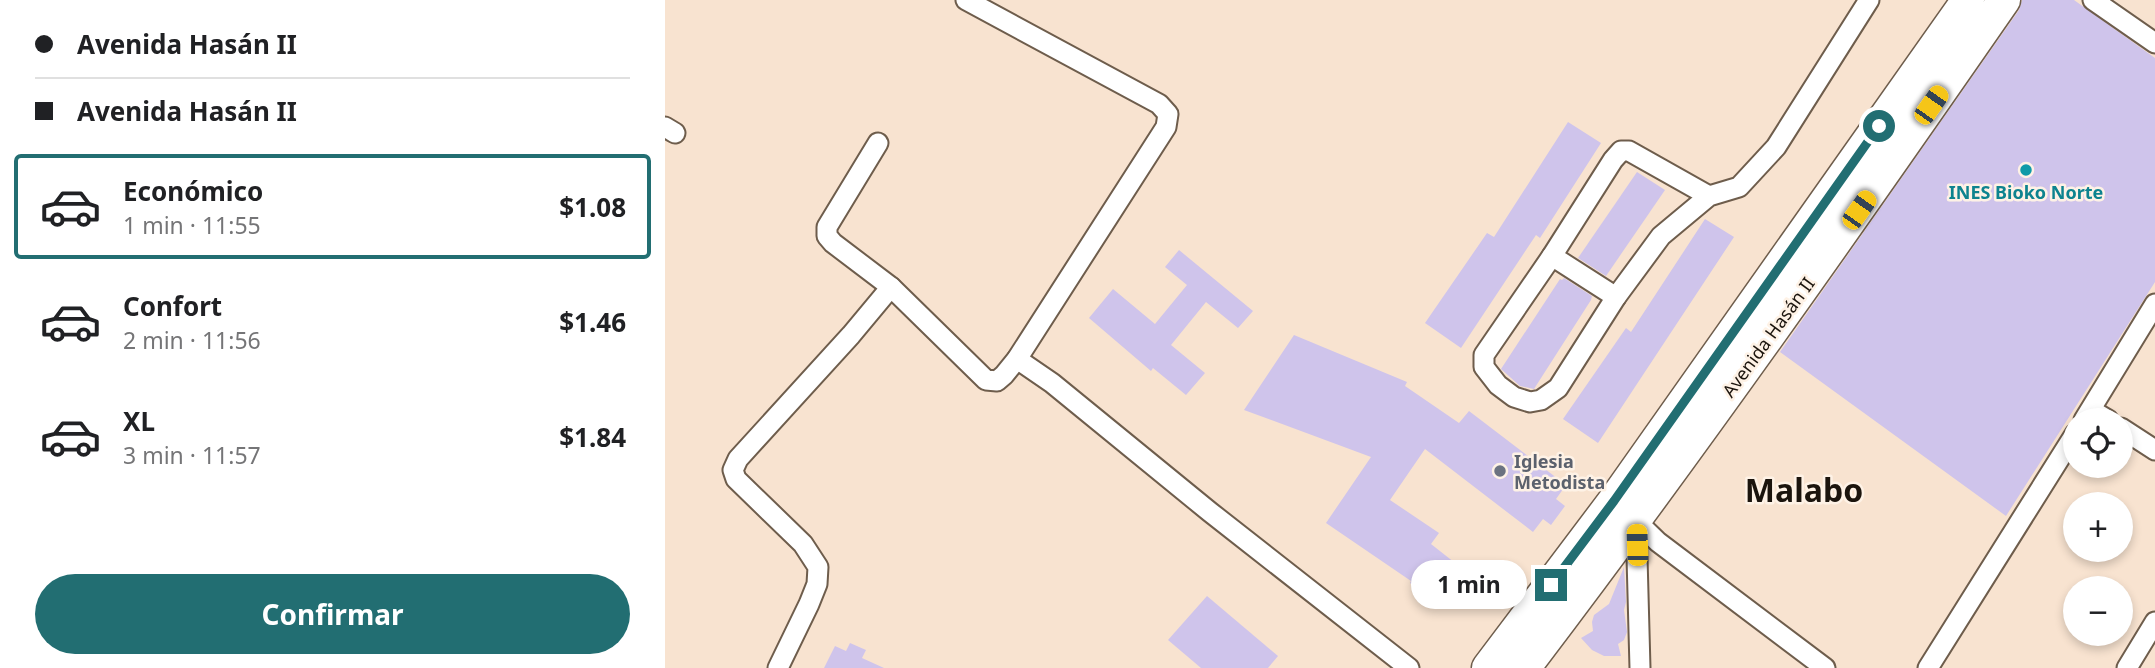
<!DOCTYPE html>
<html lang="es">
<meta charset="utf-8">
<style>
:root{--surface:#fff;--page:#f2f2f2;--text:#202124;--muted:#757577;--line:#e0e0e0;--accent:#226e72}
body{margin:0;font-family:"Noto Sans",sans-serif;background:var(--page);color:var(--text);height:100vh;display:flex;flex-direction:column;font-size:26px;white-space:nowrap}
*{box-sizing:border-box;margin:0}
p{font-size:23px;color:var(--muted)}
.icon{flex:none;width:38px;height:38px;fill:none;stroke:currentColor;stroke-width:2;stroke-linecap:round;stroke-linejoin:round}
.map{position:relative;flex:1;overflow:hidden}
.drawer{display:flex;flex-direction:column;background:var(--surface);width:665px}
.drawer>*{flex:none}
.guide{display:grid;align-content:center;height:154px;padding:0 35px;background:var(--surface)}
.buttons{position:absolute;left:1398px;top:408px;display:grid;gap:14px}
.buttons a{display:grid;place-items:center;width:70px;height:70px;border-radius:50%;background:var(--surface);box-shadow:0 4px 10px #0003;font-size:35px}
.end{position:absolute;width:32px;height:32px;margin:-16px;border:9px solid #226e72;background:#fff;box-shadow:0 0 0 4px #fff}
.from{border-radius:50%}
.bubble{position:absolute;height:49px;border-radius:24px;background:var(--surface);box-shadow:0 4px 10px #0003;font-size:23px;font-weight:700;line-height:49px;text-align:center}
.car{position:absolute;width:21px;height:42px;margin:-21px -10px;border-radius:9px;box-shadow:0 0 5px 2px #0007;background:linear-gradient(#f5c518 24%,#345 0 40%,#f5c518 0 76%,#345 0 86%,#f5c518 0)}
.guide b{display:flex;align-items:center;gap:24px;height:66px;font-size:26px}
.guide b+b{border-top:2px solid var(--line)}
.guide i{width:18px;height:18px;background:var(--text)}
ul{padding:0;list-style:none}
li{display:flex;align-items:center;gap:21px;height:105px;margin:0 14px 10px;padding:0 21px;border:4px solid transparent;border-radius:7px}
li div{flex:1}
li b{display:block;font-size:26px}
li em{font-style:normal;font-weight:700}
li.active{border-color:var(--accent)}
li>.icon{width:63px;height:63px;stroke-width:1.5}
.action{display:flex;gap:14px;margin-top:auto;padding:14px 35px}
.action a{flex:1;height:80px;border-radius:42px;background:var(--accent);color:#fff;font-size:28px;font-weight:700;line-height:80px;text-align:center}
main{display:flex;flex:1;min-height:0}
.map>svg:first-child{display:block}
</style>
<main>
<section class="drawer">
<div class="guide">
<b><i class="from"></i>Avenida Hasán II</b>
<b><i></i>Avenida Hasán II</b>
</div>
<ul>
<li class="active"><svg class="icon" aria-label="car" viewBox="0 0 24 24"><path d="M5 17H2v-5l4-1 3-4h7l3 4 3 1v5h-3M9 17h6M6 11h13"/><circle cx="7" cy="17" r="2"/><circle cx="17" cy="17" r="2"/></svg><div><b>Económico</b><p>1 min · 11:55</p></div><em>$1.08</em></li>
<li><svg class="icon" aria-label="car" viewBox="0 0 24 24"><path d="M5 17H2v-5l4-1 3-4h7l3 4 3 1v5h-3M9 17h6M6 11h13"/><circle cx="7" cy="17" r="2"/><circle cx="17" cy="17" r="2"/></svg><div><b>Confort</b><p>2 min · 11:56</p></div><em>$1.46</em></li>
<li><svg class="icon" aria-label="car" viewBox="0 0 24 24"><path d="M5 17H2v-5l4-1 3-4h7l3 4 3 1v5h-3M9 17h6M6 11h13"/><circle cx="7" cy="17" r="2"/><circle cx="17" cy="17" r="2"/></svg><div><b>XL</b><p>3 min · 11:57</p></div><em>$1.84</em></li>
</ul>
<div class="action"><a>Confirmar</a></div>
</section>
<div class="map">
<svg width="1490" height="668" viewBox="0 0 1490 668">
<rect width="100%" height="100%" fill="#f8e3d0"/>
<g fill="#cfc4eb">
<polygon points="1357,0 1409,0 1490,58 1490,282 1341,516 1115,352 1354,10"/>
<polygon points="903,122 936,143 875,238 871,235 796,348 760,323 822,233 829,237"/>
<polygon points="972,172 1000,190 941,276 913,258"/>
<polygon points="1040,219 1069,237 933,443 898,419 961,328 966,332"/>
<polygon points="514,250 588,311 573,328 541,302 506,345 540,373 521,395 488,368 486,371 424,318 448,289 490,324 522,285 500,267"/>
<polygon points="899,278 927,296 926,300 869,389 855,386 836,369 895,279 897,280"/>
<polygon points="629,335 742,382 740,386 794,423 804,411 901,485 891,499 900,506 886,525 878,519 868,532 760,449 725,500 774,533 766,544 799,570 772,604 745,583 746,581 661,523 706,457 579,410"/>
<polygon points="959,567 961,602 959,610 962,632 959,640 953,644 956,656 939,656 927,650 916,638 928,631 927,622 929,615 944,604"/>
<polygon points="542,596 613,656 603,668 536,668 503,640"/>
<polygon points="185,643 201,650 197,658 219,668 159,668 170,646 181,651"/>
</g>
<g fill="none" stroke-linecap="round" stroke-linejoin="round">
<defs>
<g id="minor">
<polyline points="1428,0 1490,43"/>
<polyline points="0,127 10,133"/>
<polyline points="213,143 162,227 162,236 168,243 226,287 321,380 332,381 339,375 352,359 501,127 503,114 494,104 301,0"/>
<polyline points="1044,196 964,151 956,151 948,160 887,256 819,355 819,367 833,385 849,397 865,402 876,400 893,388 951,297 996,236 1044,196 1074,187 1111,147 1204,0"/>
<polyline points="887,256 951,297"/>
<polyline points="352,359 387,383 545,512 744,668"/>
<polyline points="1426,410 1443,420"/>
<polyline points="1419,420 1490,304"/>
<polyline points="1456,428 1490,450"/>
<polyline points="963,513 993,542 1160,668"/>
<polyline points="971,520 975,668"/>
<polyline points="113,668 144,604 152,584 153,567 138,544 71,479 68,470 73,459 186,335 226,287"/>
<polyline points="1263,668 1410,434"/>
<polyline points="1462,668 1490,622"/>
</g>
<g id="primary">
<polyline points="823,668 949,501 1303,0"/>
<path d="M859,668c166,-218 324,-443 480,-668"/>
</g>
</defs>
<use href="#minor" stroke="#6e5d4c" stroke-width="23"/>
<use href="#primary" stroke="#6e5d4c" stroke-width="35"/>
<use href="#minor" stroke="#fff" stroke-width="19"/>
<use href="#primary" stroke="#fff" stroke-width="32"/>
</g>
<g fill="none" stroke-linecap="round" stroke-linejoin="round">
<polyline stroke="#226e72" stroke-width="9" points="886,585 949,501 1214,126"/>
</g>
<circle fill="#0f9aa8" stroke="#fef2e6" stroke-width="2.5" cx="1361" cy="170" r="7"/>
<circle fill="#6b7280" stroke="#fef2e6" stroke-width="2.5" cx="835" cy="471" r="7"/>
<g text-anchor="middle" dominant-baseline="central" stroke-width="5" stroke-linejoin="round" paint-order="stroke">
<g font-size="18" font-weight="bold" fill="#0d838f" stroke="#fef2e6">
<text x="1361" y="192">INES Bioko Norte</text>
</g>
<g font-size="18" fill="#1b140d" stroke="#fef2e6">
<text transform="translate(1103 337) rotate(-54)">Avenida Hasán II</text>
</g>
<g font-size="18" font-weight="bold" fill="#5b616d" stroke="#fef2e6" text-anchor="start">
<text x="849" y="461">Iglesia<tspan x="849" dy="21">Metodista</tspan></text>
</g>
<g font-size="32" font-weight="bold" fill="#1b140d" stroke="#fef2e6">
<text x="1139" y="489">Malabo</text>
</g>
</g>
</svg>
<div class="buttons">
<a><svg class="icon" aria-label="locate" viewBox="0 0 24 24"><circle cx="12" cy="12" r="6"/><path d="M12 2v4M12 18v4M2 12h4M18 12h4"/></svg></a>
<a>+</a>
<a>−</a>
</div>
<i class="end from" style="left:1214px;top:126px"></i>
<i class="end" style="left:886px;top:585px"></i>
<div class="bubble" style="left:746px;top:560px;width:116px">1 min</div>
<i class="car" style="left:1266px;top:105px;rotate:35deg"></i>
<i class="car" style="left:1194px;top:210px;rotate:35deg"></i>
<i class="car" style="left:972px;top:545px;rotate:358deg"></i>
</div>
</main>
